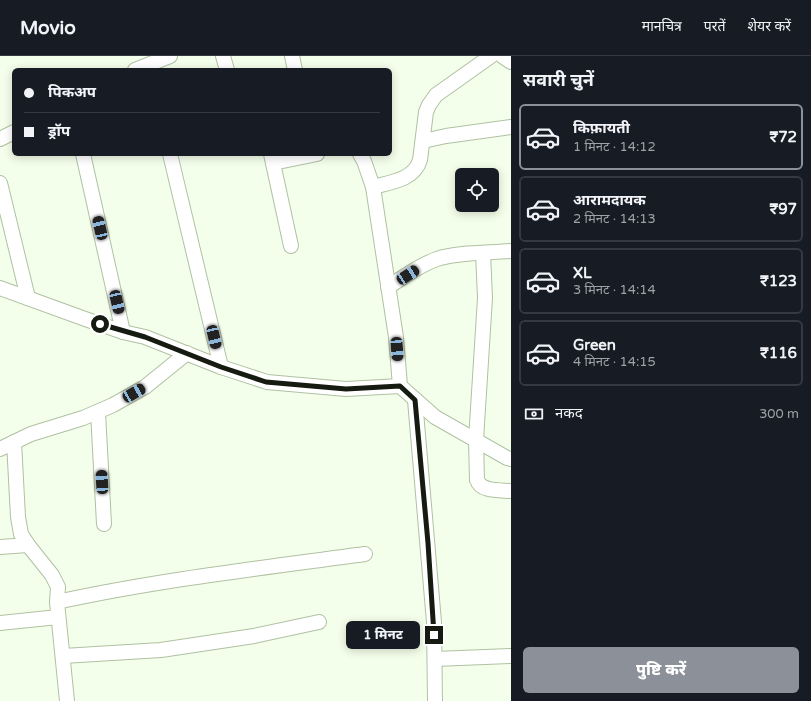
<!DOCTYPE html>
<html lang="hi">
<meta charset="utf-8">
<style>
:root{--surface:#171b24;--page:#20242c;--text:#f1f3f6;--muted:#9ea1a6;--line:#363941;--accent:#8c9099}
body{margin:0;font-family:"Varela Round","Noto Sans Devanagari",sans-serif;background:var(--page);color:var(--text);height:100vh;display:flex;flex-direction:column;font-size:15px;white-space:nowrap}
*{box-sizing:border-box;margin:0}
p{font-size:13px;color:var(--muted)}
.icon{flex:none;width:22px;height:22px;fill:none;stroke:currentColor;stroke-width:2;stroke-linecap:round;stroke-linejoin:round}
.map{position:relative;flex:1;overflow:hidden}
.details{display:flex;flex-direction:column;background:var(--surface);width:300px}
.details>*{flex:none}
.top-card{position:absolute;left:12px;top:12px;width:380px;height:88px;border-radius:6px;box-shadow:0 2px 10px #0003;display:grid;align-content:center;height:88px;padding:0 12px;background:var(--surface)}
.buttons{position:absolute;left:455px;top:112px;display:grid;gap:8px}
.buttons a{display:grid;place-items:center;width:44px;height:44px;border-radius:6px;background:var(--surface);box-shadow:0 2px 10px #0003;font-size:20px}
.end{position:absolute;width:18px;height:18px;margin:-9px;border:5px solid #151b10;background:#fff;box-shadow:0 0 0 2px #fff}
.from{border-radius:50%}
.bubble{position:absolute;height:28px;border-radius:6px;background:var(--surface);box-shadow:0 2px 10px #0003;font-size:13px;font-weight:800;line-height:28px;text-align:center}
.car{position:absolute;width:12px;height:24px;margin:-12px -6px;border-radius:5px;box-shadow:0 0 3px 1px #0007;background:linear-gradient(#222 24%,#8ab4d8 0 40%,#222 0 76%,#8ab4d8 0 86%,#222 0)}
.top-card b{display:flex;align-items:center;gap:14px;height:38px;font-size:15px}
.top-card b+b{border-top:1px solid var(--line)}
.top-card i{width:10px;height:10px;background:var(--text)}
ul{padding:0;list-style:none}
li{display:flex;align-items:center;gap:12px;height:66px;margin:0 8px 6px;padding:0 4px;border:2px solid var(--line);border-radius:6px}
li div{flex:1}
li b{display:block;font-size:15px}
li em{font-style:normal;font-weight:800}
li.current{border-color:var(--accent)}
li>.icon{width:36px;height:36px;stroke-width:1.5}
h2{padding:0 12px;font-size:18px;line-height:48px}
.pay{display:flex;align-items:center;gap:10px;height:44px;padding:0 12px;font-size:15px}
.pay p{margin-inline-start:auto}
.button{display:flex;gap:8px;margin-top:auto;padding:8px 12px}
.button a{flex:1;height:46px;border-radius:6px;background:var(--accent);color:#fff;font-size:16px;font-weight:800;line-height:46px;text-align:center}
header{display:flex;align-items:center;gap:24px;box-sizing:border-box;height:56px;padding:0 20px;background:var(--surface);border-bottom:1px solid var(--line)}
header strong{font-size:19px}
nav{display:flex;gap:22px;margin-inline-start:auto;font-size:14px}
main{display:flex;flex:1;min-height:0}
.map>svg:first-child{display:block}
</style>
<header>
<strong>Movio</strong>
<nav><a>मानचित्र</a><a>परतें</a><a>शेयर करें</a></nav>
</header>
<main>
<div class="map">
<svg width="511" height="645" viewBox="0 0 511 645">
<rect width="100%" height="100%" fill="#f4ffeb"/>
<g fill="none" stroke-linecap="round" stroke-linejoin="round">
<defs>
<g id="minor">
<polyline points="223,0 227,14"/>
<polyline points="292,0 295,14"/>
<polyline points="502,0 511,6"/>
<polyline points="135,14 170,0"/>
<polyline points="0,83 14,76"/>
<polyline points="423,85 446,80 511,71"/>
<polyline points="83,98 123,276"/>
<polyline points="170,98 221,311"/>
<polyline points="271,98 291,190"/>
<polyline points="360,98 364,105 373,131 396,281 400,330 435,361 507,402 511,403"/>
<polyline points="273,107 317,98"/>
<polyline points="0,127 28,242"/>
<path d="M373,131c18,-5 41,-7 47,-27l6,-48 3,-7 7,-10 55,-39"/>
<path d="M483,197l2,45 -9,142 1,40c4,12 23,10 34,11"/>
<path d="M388,231c16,-10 31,-22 49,-28 21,-7 52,-6 74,-8"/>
<polyline points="0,232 88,264 123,276 145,281 221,311 267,326 346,333 400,330"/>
<polyline points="415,344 434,566 435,645"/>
<polyline points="98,356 104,468"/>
<polyline points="14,386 18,461 21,478 28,489 52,519 58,531 57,546 67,645"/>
<polyline points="0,393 31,378 83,362 113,349 145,331 187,297"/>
<polyline points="0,491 28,489"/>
<path d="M57,546c101,-22 205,-34 308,-48"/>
<polyline points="0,567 58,561"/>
<polyline points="63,600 161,594 254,580 319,566"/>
<polyline points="435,603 511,600"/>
</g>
</defs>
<use href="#minor" stroke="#b0c1a2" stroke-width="16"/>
<use href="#minor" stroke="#fff" stroke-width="14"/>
</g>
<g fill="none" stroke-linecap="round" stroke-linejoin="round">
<polyline stroke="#151b10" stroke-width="5" points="100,268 145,281 221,311 266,326 346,333 400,330 415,344 428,487 434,579"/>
</g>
</svg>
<div class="buttons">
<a><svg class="icon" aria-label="locate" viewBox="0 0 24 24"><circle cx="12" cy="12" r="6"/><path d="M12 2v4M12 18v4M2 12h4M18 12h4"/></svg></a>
</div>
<i class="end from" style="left:100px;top:268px"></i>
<i class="end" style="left:434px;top:579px"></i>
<div class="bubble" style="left:346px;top:565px;width:74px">1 मिनट</div>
<i class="car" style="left:100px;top:172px;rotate:347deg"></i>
<i class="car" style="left:408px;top:219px;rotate:57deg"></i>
<i class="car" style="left:117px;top:246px;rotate:167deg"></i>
<i class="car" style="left:214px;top:281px;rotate:167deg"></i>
<i class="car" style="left:397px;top:293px;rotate:176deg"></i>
<i class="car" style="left:134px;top:337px;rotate:60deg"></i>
<i class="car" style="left:102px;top:426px;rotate:357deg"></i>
<div class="top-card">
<b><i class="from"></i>पिकअप</b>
<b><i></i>ड्रॉप</b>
</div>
</div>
<section class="details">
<h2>सवारी चुनें</h2>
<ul>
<li class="current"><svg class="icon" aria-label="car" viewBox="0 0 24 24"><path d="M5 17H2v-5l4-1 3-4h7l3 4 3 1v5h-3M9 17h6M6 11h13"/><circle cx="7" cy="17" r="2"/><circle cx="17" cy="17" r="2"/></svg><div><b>किफ़ायती</b><p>1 मिनट · 14:12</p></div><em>₹72</em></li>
<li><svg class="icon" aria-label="car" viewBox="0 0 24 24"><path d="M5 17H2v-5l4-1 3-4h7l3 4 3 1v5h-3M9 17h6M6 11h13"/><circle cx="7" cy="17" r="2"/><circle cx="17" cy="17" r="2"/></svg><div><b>आरामदायक</b><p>2 मिनट · 14:13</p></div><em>₹97</em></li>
<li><svg class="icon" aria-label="car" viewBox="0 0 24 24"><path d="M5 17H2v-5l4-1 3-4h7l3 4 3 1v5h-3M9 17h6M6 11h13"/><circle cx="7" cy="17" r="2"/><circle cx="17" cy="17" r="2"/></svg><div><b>XL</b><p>3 मिनट · 14:14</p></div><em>₹123</em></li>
<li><svg class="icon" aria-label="car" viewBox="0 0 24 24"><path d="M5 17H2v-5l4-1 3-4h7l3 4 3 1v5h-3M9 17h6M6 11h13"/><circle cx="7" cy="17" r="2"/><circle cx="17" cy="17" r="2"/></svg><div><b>Green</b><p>4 मिनट · 14:15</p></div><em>₹116</em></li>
</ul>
<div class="pay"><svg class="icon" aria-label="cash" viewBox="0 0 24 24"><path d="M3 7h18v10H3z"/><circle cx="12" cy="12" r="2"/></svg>नकद<p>300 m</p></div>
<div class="button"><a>पुष्टि करें</a></div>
</section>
</main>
